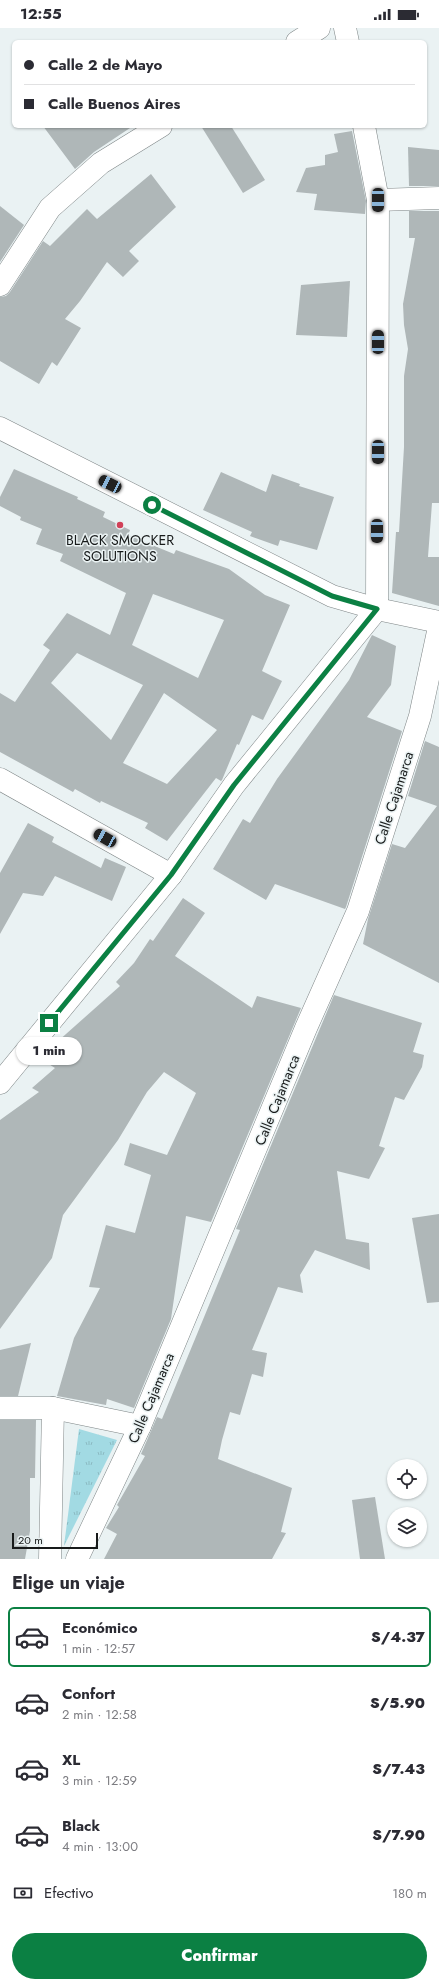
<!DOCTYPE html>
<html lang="es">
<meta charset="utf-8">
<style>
:root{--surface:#fff;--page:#f2f2f3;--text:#2b2b33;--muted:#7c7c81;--line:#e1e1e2;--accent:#0b8043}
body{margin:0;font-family:Jost,sans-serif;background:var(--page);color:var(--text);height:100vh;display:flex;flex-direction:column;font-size:15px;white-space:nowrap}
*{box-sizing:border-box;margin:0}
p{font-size:13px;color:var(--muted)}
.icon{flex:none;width:22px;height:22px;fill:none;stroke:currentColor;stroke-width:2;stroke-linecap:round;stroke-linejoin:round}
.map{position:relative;height:1531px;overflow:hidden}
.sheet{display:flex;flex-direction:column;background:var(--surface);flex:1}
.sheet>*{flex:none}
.banner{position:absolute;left:12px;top:12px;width:415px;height:88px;border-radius:6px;box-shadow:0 1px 3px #0004;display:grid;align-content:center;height:88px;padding:0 12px;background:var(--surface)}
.buttons{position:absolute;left:387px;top:1431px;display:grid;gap:8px}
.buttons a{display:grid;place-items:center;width:40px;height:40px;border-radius:50%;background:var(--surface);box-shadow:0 1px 3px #0004;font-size:20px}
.scale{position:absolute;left:12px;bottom:10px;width:86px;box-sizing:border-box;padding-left:4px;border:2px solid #171a1a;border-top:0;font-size:11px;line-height:14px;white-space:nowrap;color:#171a1a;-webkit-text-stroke:3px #eaf2f3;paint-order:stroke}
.end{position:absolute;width:18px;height:18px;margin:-9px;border:5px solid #0b8043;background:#fff;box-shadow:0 0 0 2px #fff}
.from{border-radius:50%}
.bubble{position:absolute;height:28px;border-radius:14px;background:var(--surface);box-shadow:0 1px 3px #0004;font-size:13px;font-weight:800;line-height:28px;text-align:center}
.car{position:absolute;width:12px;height:24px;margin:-12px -6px;border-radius:5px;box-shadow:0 0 3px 1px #0007;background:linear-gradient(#222 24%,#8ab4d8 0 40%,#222 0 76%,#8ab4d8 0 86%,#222 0)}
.banner b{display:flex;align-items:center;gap:14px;height:38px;font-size:15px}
.banner b+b{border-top:1px solid var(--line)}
.banner i{width:10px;height:10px;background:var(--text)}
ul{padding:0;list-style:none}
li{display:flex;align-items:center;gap:12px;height:60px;margin:0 8px 6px;padding:0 4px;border:2px solid transparent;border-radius:6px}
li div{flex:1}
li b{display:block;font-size:15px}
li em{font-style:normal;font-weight:800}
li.active{border-color:var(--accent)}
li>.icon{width:36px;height:36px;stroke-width:1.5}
h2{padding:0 12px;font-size:18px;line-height:48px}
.pay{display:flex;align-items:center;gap:10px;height:44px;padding:0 12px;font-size:15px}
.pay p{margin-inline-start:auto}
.action{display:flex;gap:8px;margin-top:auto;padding:8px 12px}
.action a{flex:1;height:46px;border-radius:24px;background:var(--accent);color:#fff;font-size:16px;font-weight:800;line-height:46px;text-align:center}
.status{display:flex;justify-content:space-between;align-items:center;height:28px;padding:0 20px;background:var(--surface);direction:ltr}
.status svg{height:11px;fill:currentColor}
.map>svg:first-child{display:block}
</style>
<div class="status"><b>12:55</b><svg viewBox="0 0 49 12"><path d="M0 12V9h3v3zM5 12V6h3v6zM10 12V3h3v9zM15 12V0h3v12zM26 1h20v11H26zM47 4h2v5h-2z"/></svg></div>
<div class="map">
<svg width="439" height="1531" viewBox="0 0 439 1531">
<defs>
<pattern id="park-tufts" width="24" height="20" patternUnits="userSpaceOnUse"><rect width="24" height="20" fill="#a2dae3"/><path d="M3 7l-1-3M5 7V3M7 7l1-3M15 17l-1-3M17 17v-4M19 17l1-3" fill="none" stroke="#8bbac2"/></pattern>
</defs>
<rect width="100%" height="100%" fill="#eaf2f3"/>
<polygon fill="url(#park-tufts)" points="79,1401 117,1412 64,1518"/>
<g fill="#afb7b8" fill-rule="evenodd">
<polygon points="43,98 133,98 94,124 75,141"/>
<polygon points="201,98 231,98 265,152 243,165"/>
<polygon points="352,103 366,173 365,186 314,182 317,166 296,164 306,140 325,137 325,127 338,124 334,106"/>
<polygon points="408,119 439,122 439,158 409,158"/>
<polygon points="151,146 176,179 129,223 139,233 123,249 107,234 80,273 65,291 81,300 57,338 52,334 39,356 0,333 0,269 6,268 10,264 43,213 50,218 87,181 97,191"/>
<polygon points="0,178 24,197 0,234"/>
<polygon points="409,183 439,183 439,475 432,475 428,529 439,529 439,578 392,565 396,504 399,504 404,419 404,348 408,321 404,297 403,276 415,210 409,210"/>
<polygon points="350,253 347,309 296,307 301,257"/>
<path d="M14,441l64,28 -1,2 28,13 -2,5 27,13 -2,5 46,19 2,-4 53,19 36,26 25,10 -28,66 20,10 -19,39 -11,-5 -13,30 -2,-1 -15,36 -1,1 -5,-3 -49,63 -22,-13 3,-5 -47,-22 -1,2 -25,-14 -2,3 -73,-40v-59l15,9 35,-52 -7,-5 24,-32 43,22 16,-42 -66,-32 3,-7 -27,-10 6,-15 -22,-9 1,-3 -21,-11v-9zM153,566l71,26 -26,58 -66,-33zM77,625l66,32 -32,55 -60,-57zM164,665l53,37 -50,54 -44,-21z"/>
<polygon points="221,444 266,464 272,446 300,456 299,458 334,469 317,522 280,512 278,518 250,508 252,504 203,482"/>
<polygon points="372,607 396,618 391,657 367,689 402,703 346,879 345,881 275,856 266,872 213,841 243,791 250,795 277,751 349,652"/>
<polygon points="425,713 439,719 439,955 363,916 368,891 392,816 405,820 437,778 408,768"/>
<polygon points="28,795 54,809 52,814 101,840 105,830 126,839 112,873 55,848 43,868 23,865 0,906 0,845"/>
<polygon points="183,870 205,885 175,928 252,980 257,968 301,980 211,1194 186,1188 171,1291 134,1380 107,1371 106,1377 57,1368 74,1310 100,1260 89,1259 106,1197 135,1205 151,1147 124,1137 130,1115 167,1127 196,1065 164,1044 147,1064 118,1112 63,1187 52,1230 0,1301 0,1092 39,1064 32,1060 55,1040 44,1033 57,1014 120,958 116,954 134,935 150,911 153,913"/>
<polygon points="334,967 422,995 413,1024 424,1027 422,1039 404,1072 395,1069 379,1118 385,1120 369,1151 337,1143 346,1211 369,1215 370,1242 315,1222 300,1247 303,1265 278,1259 252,1322 267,1325 263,1349 252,1346 240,1387 230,1384 222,1412 218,1431 292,1460 281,1504 286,1505 272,1531 104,1531 117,1506 106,1500 119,1479 117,1477 145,1428 141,1426 157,1389 162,1391 240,1202 236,1201"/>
<polygon points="439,1186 439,1274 427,1275 412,1190"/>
<polygon points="31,1315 18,1368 0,1368 0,1322"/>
<polygon points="0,1392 36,1392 35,1450 30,1450 30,1503 25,1531 0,1531"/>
<polygon points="375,1469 385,1531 360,1531 352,1472"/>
</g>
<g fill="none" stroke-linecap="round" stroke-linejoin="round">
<defs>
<g id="minor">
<polyline points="345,0 348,14"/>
<polyline points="297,14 319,0"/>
<polyline points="378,172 439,170"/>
<polyline points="0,257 50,180 101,135 161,98"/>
<polyline points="0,400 332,568 377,581 439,594"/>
<polyline points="0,751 171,847"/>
<polyline points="0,1055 171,847 234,757 377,581 378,172 364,98"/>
<polyline points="0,1380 53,1380 140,1398"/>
<polyline points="50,1531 53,1380"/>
<polyline points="77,1531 140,1398 306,1000 358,883 420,688 439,599"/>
</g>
</defs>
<use href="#minor" stroke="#7f8687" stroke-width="23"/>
<use href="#minor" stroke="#fff" stroke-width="22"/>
</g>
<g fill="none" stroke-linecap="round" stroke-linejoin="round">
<polyline stroke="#0b8043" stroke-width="5" points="49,995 171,847 234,757 377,581 332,568 152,477"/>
</g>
<circle fill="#d14158" stroke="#eaf2f3" stroke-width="1.5" cx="120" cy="497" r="4"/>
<g text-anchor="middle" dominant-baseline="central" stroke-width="3" stroke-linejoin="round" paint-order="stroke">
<g font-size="14" fill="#171a1a" stroke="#eaf2f3">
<text x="120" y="512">BLACK SMOCKER<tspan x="120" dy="16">SOLUTIONS</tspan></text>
</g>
<g font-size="14" fill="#171a1a" stroke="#eaf2f3">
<text transform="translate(394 770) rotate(-72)">Calle Cajamarca</text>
<text transform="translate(277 1072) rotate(-68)">Calle Cajamarca</text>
<text transform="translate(151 1370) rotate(-67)">Calle Cajamarca</text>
</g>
</g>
</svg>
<div class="buttons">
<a><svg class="icon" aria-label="locate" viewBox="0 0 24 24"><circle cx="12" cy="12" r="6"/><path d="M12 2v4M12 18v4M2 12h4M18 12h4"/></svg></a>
<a><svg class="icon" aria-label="layers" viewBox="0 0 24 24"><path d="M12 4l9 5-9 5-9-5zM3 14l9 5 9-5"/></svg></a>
</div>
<div class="scale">20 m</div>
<i class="end from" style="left:152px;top:477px"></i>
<i class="end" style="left:49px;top:995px"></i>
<div class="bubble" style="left:16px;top:1009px;width:66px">1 min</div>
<i class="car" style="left:378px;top:172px;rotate:180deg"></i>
<i class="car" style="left:378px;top:314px;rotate:0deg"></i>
<i class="car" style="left:378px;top:424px;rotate:180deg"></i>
<i class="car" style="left:110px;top:456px;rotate:297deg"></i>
<i class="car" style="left:377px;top:503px;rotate:180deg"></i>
<i class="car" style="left:105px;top:810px;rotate:299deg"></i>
<div class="banner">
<b><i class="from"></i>Calle 2 de Mayo</b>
<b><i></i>Calle Buenos Aires</b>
</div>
</div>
<section class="sheet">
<h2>Elige un viaje</h2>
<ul>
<li class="active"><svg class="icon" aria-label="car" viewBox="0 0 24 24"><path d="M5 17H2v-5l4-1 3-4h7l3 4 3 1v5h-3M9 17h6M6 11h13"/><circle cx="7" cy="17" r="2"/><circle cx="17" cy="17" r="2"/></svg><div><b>Económico</b><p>1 min · 12:57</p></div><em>S/4.37</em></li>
<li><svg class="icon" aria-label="car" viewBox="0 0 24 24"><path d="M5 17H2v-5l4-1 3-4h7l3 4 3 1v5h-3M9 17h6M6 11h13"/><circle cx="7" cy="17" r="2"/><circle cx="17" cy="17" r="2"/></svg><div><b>Confort</b><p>2 min · 12:58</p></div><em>S/5.90</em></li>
<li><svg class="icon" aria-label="car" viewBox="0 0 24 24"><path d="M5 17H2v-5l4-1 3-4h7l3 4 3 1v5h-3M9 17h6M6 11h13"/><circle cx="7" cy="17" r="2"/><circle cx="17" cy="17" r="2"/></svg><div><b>XL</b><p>3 min · 12:59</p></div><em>S/7.43</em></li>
<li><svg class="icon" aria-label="car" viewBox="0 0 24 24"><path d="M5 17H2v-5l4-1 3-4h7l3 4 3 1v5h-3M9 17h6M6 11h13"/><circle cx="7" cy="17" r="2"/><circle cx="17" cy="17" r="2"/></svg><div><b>Black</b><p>4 min · 13:00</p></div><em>S/7.90</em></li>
</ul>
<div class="pay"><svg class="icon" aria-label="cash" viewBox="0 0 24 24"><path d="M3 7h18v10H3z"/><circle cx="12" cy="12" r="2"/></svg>Efectivo<p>180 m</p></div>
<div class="action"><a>Confirmar</a></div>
</section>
